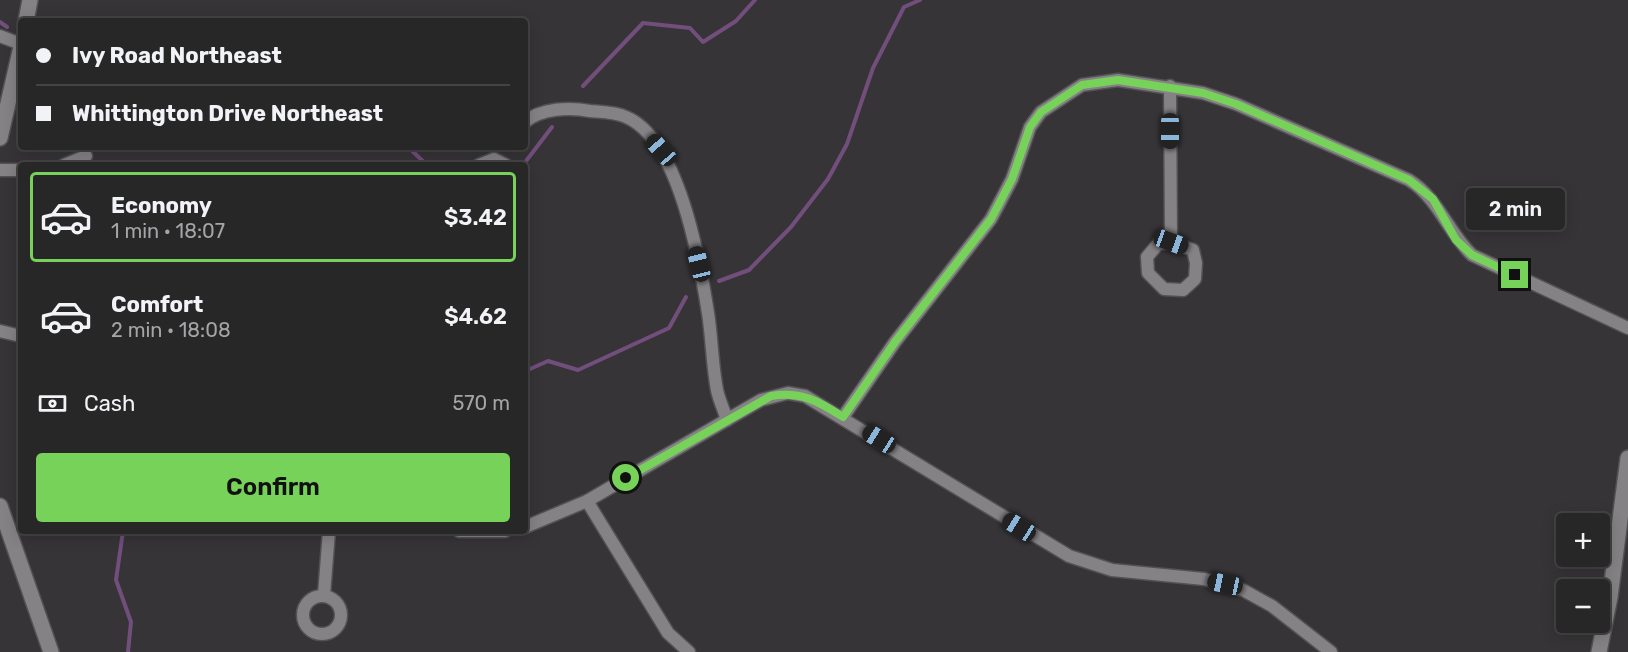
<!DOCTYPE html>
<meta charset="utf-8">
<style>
:root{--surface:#282728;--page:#302f30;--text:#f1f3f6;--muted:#a5a5a8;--line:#444445;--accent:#77d259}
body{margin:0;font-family:Rubik,sans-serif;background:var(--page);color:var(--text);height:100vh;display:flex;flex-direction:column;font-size:22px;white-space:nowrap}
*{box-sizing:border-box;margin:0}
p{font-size:20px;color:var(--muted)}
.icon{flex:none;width:33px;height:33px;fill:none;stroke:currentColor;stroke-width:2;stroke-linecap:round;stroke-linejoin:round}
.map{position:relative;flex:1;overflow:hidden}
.side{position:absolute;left:18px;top:162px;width:510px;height:372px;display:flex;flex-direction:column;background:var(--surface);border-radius:6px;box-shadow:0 3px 15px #0003,0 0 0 2px var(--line)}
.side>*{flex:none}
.banner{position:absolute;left:18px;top:18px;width:510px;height:132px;border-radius:6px;box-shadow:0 3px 15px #0003,0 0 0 2px var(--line);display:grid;align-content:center;height:132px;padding:0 18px;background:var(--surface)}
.buttons{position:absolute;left:1556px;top:513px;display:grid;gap:12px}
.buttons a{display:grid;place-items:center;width:54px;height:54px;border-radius:6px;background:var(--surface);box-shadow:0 3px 15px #0003,0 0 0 2px var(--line);font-size:30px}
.end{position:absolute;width:27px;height:27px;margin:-14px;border:8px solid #77d259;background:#111;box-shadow:0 0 0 3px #111}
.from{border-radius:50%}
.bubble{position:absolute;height:42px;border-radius:6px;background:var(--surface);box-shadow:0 3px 15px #0003,0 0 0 2px var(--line);font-size:20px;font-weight:600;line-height:42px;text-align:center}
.car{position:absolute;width:18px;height:36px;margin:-18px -9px;border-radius:8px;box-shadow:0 0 4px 2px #0007;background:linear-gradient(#222 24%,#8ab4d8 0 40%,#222 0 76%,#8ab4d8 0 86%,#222 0)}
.banner b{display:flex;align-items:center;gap:21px;height:57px;font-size:22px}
.banner b+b{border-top:2px solid var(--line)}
.banner i{width:15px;height:15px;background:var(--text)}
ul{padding:10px 0 0;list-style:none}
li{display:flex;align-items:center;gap:18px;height:90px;margin:0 12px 9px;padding:0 6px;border:3px solid transparent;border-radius:6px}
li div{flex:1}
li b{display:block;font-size:22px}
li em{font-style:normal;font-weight:600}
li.current{border-color:var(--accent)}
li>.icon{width:54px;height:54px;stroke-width:1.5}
.pay{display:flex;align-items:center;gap:15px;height:66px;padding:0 18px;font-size:22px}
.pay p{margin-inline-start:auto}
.primary-button{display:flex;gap:12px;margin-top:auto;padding:12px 18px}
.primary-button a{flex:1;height:69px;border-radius:6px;background:var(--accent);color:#111;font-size:24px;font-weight:600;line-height:69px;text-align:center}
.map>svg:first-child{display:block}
</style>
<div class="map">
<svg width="1628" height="652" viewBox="0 0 1628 652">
<rect width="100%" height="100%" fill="#363436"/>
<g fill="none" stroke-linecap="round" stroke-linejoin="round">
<g stroke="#724e7c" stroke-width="4">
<polyline points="0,22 7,27"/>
<polyline points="583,86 643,23 690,28 703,42 736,21 755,0"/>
<polyline points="408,147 427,165"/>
<polyline points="523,165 552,127"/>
<polyline points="719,281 749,270 791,227 828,179 847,144 873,68 904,7 920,0"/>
<polyline points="525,367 530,369 548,361 578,370 669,328 686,297"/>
<polyline points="123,531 116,580 131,622 128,652"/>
</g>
<defs>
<g id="street">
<polyline points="0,36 21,44"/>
<polyline points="1170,86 1171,242"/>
<path d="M525,122c16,-14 45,-15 65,-11 11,1 26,1 36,6 53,22 74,145 82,196 4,25 4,51 9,77 2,10 7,20 10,30"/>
<polyline points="64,165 86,156"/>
<polyline points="479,165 494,159 506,165"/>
<polyline points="0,170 21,170"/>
<polygon points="1171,242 1193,250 1196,263 1195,279 1183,290 1164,289 1148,273 1147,257 1158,244"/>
<polyline points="0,331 21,336"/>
<path d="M843,417l52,-75 96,-123 21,-40 18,-52 11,-15 41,-27 36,-5 85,13 33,11 173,76c30,19 38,51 63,75l156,73"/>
<polyline points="587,501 668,633 689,652"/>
<polyline points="525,527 587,501 761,400 788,393 805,396 1069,556 1112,570 1204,579 1243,590 1272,606 1331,652"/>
<polyline points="459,531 505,531"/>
<polyline points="324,595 329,531"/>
<circle cx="322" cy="615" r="19"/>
</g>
<g id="secondary">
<polyline points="26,21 30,0"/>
<polyline points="0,138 21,47"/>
<polyline points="0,506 51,652"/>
<polyline points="1599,652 1610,597 1628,458"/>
</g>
</defs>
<use href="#street" stroke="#525153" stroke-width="15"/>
<use href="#secondary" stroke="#525153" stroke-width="18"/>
<use href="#street" stroke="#858285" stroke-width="12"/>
<use href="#secondary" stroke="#858285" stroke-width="15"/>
</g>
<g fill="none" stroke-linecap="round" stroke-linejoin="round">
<path stroke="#77d259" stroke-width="8" d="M626,478l145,-82c30,-5 47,5 72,21l52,-75 96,-123 21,-40 18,-52 11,-15 41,-27 36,-5 85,13 33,11 173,76 24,19 23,41 16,15 43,20"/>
</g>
</svg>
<div class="buttons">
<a>+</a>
<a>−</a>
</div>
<i class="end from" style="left:626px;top:478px"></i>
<i class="end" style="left:1515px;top:275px"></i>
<div class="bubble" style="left:1466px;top:188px;width:99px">2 min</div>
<i class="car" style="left:1170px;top:131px;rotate:180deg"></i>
<i class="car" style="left:661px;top:150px;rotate:319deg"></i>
<i class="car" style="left:1171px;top:242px;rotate:110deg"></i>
<i class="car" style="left:699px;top:264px;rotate:346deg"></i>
<i class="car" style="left:879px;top:439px;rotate:302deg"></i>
<i class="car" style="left:1019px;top:527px;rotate:302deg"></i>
<i class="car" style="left:1225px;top:584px;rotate:282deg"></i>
<div class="banner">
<b><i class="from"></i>Ivy Road Northeast</b>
<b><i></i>Whittington Drive Northeast</b>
</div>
<section class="side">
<ul>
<li class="current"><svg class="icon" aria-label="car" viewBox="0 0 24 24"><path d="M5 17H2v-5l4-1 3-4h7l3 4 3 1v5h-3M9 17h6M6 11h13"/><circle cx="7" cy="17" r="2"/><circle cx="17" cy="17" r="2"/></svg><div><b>Economy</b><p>1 min · 18:07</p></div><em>$3.42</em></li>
<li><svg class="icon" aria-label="car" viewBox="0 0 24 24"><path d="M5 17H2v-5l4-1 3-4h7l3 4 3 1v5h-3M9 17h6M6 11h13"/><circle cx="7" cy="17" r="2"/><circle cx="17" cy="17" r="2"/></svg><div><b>Comfort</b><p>2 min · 18:08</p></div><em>$4.62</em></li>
</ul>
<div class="pay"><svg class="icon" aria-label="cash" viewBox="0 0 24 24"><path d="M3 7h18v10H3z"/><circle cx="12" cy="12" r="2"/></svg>Cash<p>570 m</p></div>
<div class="primary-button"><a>Confirm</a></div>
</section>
</div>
